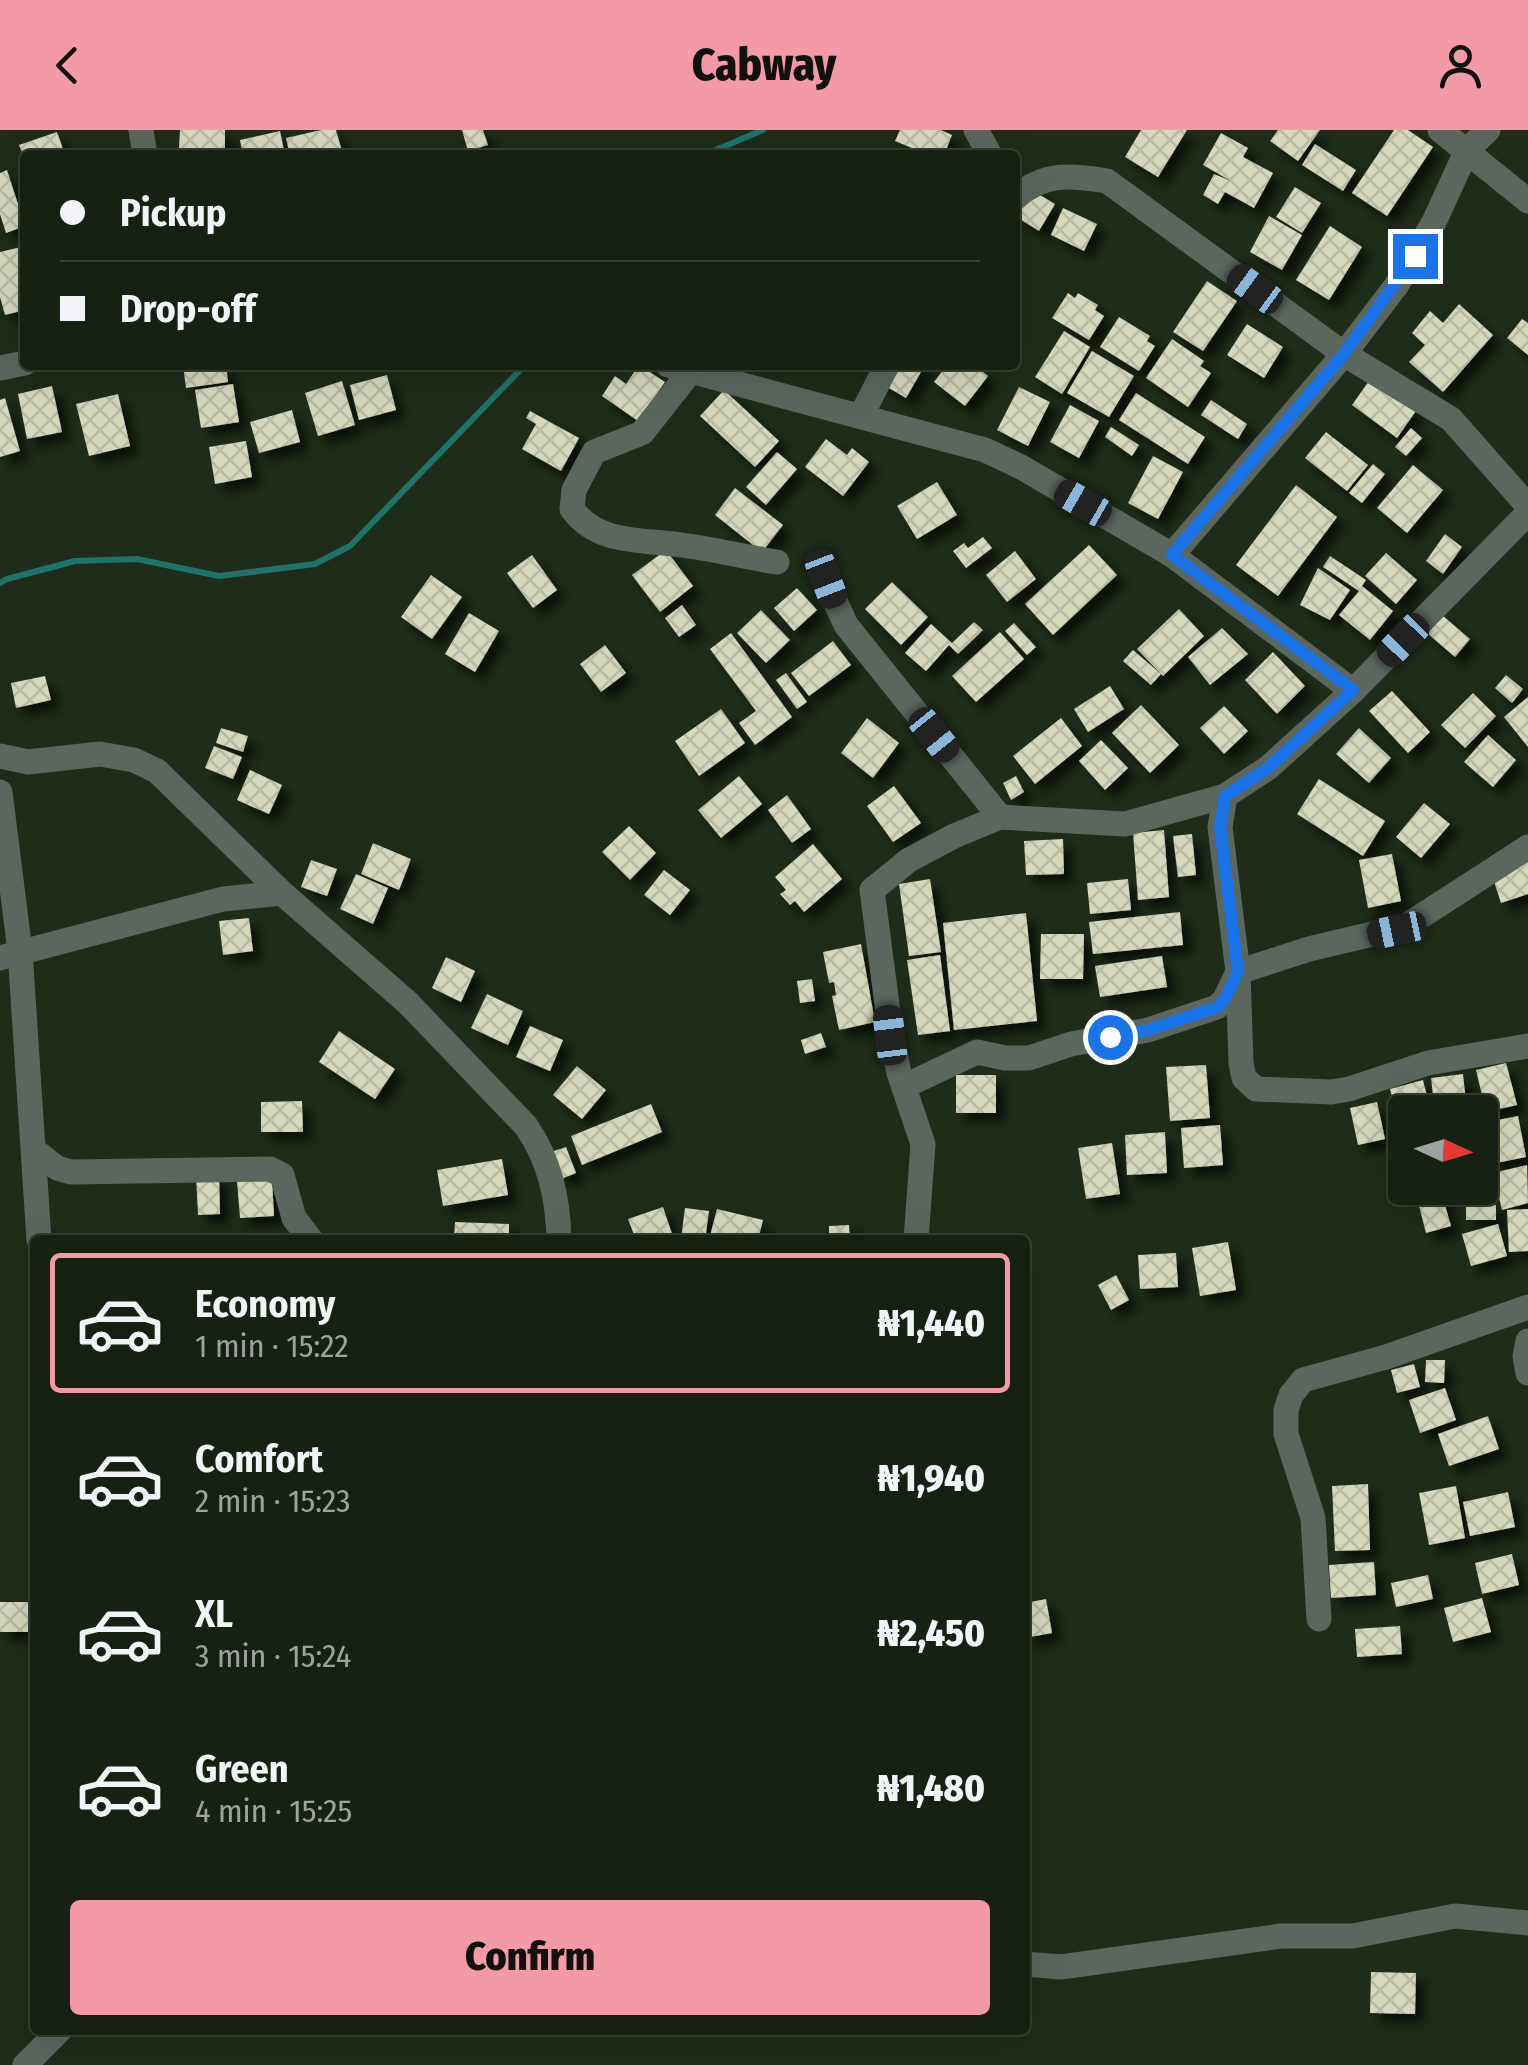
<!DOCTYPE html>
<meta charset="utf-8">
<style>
:root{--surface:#172113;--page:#20291c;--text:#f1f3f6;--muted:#9ea3a0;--line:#363e33;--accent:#f49aa6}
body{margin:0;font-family:"Fira Sans Condensed",sans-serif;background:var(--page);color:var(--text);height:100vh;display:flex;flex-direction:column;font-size:38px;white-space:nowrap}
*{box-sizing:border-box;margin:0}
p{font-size:32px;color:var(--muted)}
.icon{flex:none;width:55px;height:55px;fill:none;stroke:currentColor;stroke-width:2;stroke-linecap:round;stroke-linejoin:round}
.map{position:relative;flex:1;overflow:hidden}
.sheet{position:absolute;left:30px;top:1105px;width:1000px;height:800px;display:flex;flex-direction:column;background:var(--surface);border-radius:10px;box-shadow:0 10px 40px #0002,0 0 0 2px var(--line)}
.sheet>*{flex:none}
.banner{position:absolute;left:20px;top:20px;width:1000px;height:220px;border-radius:10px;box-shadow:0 10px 40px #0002,0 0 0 2px var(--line);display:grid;align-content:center;height:220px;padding:0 40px;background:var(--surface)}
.needle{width:65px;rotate:94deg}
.buttons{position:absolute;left:1388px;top:965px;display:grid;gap:20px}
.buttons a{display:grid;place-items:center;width:110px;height:110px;border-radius:10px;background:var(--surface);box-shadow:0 10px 40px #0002,0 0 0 2px var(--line);font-size:50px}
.end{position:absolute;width:45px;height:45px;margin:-22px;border:12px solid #1a73e8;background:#fff;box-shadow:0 0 0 5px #fff}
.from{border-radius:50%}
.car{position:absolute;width:30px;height:60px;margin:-30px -15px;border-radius:12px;box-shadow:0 0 8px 2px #0007;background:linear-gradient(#222 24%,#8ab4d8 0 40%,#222 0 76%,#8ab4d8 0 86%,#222 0)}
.banner b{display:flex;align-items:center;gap:35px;height:95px;font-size:38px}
.banner b+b{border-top:2px solid var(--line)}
.banner i{width:25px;height:25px;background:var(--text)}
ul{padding:18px 0 0;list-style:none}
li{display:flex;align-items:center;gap:30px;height:140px;margin:0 20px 15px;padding:0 20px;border:5px solid transparent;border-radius:10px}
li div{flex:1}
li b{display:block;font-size:38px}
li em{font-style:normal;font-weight:800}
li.on{border-color:var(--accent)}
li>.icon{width:90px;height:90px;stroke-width:1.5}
.button{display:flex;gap:20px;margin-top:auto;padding:20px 40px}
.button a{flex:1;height:115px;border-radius:10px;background:var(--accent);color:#111;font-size:40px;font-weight:800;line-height:115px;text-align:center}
header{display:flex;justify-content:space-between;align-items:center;height:130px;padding:0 40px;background:var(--accent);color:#111;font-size:45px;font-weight:800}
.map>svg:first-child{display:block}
</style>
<header><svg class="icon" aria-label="back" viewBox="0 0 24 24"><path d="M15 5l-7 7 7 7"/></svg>Cabway<svg class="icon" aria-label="person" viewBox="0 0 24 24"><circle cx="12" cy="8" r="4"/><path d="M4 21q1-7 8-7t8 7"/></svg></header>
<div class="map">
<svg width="1528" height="1935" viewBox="0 0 1528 1935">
<defs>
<pattern id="building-cross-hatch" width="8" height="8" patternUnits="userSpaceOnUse" patternTransform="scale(2.5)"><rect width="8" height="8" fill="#d6d8bc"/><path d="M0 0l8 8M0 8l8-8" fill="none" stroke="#b8baa3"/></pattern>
<filter id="shadow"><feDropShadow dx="9" dy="9" stdDeviation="5" flood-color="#0009"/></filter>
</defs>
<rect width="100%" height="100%" fill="#1f2c19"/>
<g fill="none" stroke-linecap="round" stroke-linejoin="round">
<g stroke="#1f736b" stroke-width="6">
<polyline points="704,25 763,0"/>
<polyline points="0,453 7,449 75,431 137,429 219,446 315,434 350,416 525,235"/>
</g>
</g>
<g fill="url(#building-cross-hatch)" filter="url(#shadow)">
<polygon points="180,0 225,0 225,18 179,18"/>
<polygon points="321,0 336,0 343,25 290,25 286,8"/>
<polygon points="462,0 483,0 488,15 468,21"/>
<polygon points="900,0 941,0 952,5 944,25 929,25 895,11"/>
<polygon points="1141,0 1187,0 1158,47 1125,27"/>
<polygon points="1278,0 1320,0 1298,31 1270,11"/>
<polygon points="1394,0 1408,0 1433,17 1387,86 1352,63"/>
<polygon points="280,1 285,25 243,25 240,10"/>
<polygon points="57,2 63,19 45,25 23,25 19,15"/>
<polygon points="1221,3 1248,18 1243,27 1273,43 1254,78 1225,62 1218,74 1203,65 1214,44 1231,51 1203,35"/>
<polygon points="1315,14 1356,40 1343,61 1302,35"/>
<polygon points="7,40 25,96 6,103 0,84 0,43"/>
<polygon points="1295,57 1321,73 1302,103 1276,87"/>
<polygon points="1030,59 1055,74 1039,101 1015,86"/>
<polygon points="1063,78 1097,94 1084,121 1051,105"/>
<polygon points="1269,86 1302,105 1282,140 1250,122"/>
<polygon points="1330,96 1362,117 1329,170 1296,150"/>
<polygon points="25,116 25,180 5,185 0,167 0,122"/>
<polygon points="1207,151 1237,171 1203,221 1173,202"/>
<polygon points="1068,163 1075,168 1078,163 1098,175 1095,180 1104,186 1089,210 1052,188"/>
<polygon points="1459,174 1493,205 1443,262 1409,232 1425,215 1412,203 1430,181 1443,193"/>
<polygon points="1119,187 1150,206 1147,211 1155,216 1139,241 1100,217"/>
<polygon points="1522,189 1528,193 1528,225 1507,208"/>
<polygon points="1247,194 1283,217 1264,248 1227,225"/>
<polygon points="1064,201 1090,217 1062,264 1035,247"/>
<polygon points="1172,209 1204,231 1200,236 1211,243 1188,277 1146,248"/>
<polygon points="1092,221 1134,246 1109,287 1067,263"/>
<polygon points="183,235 226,235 228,252 186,258"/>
<polygon points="639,235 665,252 638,291 602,266 615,246 626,254"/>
<polygon points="886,235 925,235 906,268 877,251"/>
<polygon points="947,235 974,235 988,246 965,276 934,252"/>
<polygon points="387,245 396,280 359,290 350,255"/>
<polygon points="1371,248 1416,281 1397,308 1352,275"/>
<polygon points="342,251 355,295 318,306 305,263"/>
<polygon points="233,254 239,292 201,298 195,260"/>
<polygon points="52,256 62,302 27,309 18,264"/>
<polygon points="1019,257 1050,272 1028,316 997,300"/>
<polygon points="724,260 779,311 755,337 700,286"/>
<polygon points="1136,263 1205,307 1188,334 1119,290"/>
<polygon points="118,264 130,316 89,326 76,274"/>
<polygon points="5,268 20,321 0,327 0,270"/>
<polygon points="1211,270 1247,294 1238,309 1201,285"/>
<polygon points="1070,275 1099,291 1079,328 1050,312"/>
<polygon points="292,280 300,312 259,323 250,292"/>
<polygon points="530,281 579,308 561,341 522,319 536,294 526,288"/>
<polygon points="1111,297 1139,315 1132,326 1105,307"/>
<polygon points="1411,298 1422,308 1406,326 1395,317"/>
<polygon points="1326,302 1368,335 1347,361 1305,328"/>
<polygon points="826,309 847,325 852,318 869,332 843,366 805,337"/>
<polygon points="246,311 252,347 215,354 209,317"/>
<polygon points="777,322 797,339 766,375 746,357"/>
<polygon points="1153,326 1183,342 1158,389 1128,373"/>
<polygon points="1373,334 1385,344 1362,373 1349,363"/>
<polygon points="1413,335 1443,360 1407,403 1377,378"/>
<polygon points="937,352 957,385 917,409 897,376"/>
<polygon points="1296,355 1337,387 1278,466 1236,435"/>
<polygon points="735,358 783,395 762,422 715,385"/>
<polygon points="1445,404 1462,417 1443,444 1426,431"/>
<polygon points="983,407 992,418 966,438 953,421 964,413 968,418"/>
<polygon points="1089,415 1117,445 1053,505 1025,474"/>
<polygon points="666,420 693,456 660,482 632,445"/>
<polygon points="1015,421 1036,449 1007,472 986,445"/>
<polygon points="1386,423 1417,450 1396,474 1365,446"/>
<polygon points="532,425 557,460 533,478 507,443"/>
<polygon points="1330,426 1366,450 1362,456 1393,481 1370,510 1339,485 1359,461 1323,437"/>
<polygon points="1318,438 1350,460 1330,490 1300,475"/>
<polygon points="431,445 462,467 432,509 401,487"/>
<polygon points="892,452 928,487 901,515 865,479"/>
<polygon points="797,458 817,480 794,501 774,478"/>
<polygon points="682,475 696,495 679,507 665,488"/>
<polygon points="1179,479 1204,506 1163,546 1137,519"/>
<polygon points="761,480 790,510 766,533 737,503"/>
<polygon points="469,483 499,501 475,542 445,524"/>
<polygon points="1442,485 1470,509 1455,527 1427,503"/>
<polygon points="974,492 983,500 958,524 949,515 926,541 905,523 931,494 952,513"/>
<polygon points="1014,493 1036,517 1027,525 1005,501"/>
<polygon points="1222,498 1248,524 1210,555 1188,527"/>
<polygon points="1000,502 1024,529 976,572 952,546"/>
<polygon points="731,503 792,587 755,615 739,593 756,581 710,519"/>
<polygon points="833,511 851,535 809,566 791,543"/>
<polygon points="605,515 626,543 601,562 580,534"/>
<polygon points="1133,520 1161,544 1151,555 1123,531"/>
<polygon points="1273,522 1305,556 1277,584 1245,550"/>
<polygon points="786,543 807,572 797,579 776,550"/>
<polygon points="1506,545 1523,559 1512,573 1495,558"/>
<polygon points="45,546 51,570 16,578 11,553"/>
<polygon points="1110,556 1124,579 1088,602 1074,579"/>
<polygon points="1392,561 1430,602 1408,623 1369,581"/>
<polygon points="1473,563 1496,586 1465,618 1441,595"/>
<polygon points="1528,567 1528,617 1504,587"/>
<polygon points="1141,575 1179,615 1150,643 1112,603"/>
<polygon points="1224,576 1248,601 1224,624 1200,598"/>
<polygon points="721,579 745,613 699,646 675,611"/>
<polygon points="867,588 899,613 873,648 841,623"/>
<polygon points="1061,588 1082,616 1035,654 1013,626"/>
<polygon points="221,598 248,606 243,622 216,613"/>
<polygon points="1359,598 1391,628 1369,653 1336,624"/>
<polygon points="1488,605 1516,630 1493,657 1464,632"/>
<polygon points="1101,610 1128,638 1105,660 1079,631"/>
<polygon points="214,616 242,627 233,649 205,638"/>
<polygon points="250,640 282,655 269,684 237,670"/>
<polygon points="739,646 762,674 721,708 698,680"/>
<polygon points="1016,646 1024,662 1011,670 1003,653"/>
<polygon points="1319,649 1385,691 1363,726 1297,684"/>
<polygon points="894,656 921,693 893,712 867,676"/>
<polygon points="787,665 811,699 792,713 768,680"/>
<polygon points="1424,673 1450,694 1421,728 1396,707"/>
<polygon points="629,696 656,723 630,750 602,722"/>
<polygon points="1164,700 1169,767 1138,770 1133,703"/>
<polygon points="1192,704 1196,745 1178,747 1173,706"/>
<polygon points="1063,709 1064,744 1026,745 1024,711"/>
<polygon points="373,713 411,729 399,760 361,744"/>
<polygon points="813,714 842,749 804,782 795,771 790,775 780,764 786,760 775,747"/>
<polygon points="1392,724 1401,771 1368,778 1359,730"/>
<polygon points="311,730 337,739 327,766 301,757"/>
<polygon points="1528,730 1528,764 1501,773 1491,742"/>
<polygon points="664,740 690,760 670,785 644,765"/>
<polygon points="356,744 388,758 373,794 340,779"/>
<polygon points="930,749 941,822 909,826 899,754"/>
<polygon points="1128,749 1131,780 1090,784 1087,753"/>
<polygon points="1180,782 1183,815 1093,824 1089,792"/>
<polygon points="1026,783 1037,891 954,900 943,793"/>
<polygon points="249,788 253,821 223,825 219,791"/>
<polygon points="1041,804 1084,804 1083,849 1040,849"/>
<polygon points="861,814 875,892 839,900 832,866 836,865 834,852 829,853 823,822"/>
<polygon points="940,825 950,901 918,905 907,830"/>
<polygon points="1162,826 1167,857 1100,867 1095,836"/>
<polygon points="446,827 475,841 461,872 432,858"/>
<polygon points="812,849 815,871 800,873 797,851"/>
<polygon points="487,864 523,881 508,915 471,898"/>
<polygon points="530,896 563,910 550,941 516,927"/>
<polygon points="339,901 395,939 375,969 319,932"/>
<polygon points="821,903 826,917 805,924 801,910"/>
<polygon points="1506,933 1517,975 1486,982 1476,940"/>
<polygon points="1206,935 1210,988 1170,991 1166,937"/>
<polygon points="577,936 606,960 582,989 553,965"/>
<polygon points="1463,944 1467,982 1435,982 1431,948"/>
<rect x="956" y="945" width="40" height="38"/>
<polygon points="1423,950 1431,982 1405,982 1405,1000 1401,1001 1390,959"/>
<polygon points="302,971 303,1002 261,1002 261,972"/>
<polygon points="1377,972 1385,1009 1358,1015 1350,978"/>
<polygon points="651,974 662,1002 582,1035 571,1006"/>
<polygon points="1518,986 1526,1027 1491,1034 1483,993"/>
<polygon points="1220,995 1223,1035 1184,1038 1181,998"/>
<polygon points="1165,1002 1167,1043 1127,1045 1125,1005"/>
<polygon points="1112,1013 1120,1064 1086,1069 1078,1018"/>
<polygon points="566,1017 576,1043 561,1049 551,1022"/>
<polygon points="502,1029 508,1065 443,1076 437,1040"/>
<polygon points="1527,1035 1528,1073 1502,1080 1493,1043"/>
<polygon points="219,1044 220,1084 198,1085 196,1045"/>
<polygon points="272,1049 274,1086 240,1088 237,1051"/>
<polygon points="1440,1058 1451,1096 1426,1103 1416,1064"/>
<polygon points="1496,1075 1496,1090 1466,1090 1466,1076"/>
<polygon points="663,1077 673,1107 636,1110 628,1089"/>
<polygon points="685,1078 709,1081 705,1110 681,1109"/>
<polygon points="717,1079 763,1090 758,1110 709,1110"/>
<polygon points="1528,1079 1528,1121 1509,1122 1507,1080"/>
<polygon points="455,1092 509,1094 509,1110 454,1110"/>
<polygon points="1498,1094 1507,1126 1471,1136 1462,1104"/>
<polygon points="849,1095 850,1110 829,1110 829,1096"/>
<polygon points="1228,1112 1236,1160 1200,1166 1192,1118"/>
<polygon points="1176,1123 1178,1157 1140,1159 1138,1125"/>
<polygon points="1116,1145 1129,1170 1111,1180 1098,1155"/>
<polygon points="1426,1230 1445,1230 1444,1253 1425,1252"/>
<polygon points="1414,1234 1420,1257 1397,1263 1391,1240"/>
<polygon points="1445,1258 1456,1290 1420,1303 1409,1270"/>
<polygon points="1488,1286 1499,1319 1449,1336 1438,1304"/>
<polygon points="1368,1354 1370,1420 1335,1421 1332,1356"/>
<polygon points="1456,1356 1465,1408 1429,1415 1419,1363"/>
<polygon points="1508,1362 1515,1397 1470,1406 1463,1372"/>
<polygon points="1512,1424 1519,1455 1482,1464 1475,1433"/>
<polygon points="1374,1432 1376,1465 1331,1468 1329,1435"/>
<polygon points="1428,1445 1433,1469 1396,1477 1391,1453"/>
<polygon points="1482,1468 1491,1502 1453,1512 1444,1478"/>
<polygon points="1046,1469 1052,1503 1025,1508 1025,1473"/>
<rect x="0" y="1472" width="31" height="30"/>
<polygon points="1400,1496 1402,1524 1357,1527 1355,1499"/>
<polygon points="1371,1842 1416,1843 1415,1884 1370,1883"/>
</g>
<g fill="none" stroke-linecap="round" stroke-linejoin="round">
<g stroke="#5b665f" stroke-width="25">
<polyline points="141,0 145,25"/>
<polyline points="976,0 990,25"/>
<polyline points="1440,0 1528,71"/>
<path d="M1015,68c28,-26 56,-23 92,-17l237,173 107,65 77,87"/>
<polyline points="668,235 985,320 1021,337 1172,425 1353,561"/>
<polyline points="0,238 25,233"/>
<path d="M690,242l-48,61 -48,19 -20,38 -2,19c26,36 70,30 110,36 31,4 63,12 95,17"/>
<polyline points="861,286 887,235"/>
<polyline points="1172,425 1344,224 1396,156 1434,92 1467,20 1488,0"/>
<polyline points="825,449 846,495 1000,687"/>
<path d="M0,626l28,6 72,-8 34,6 23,11 125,122 126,110 118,123c24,35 32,72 33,114"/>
<polyline points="0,662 20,821 39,1110"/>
<polyline points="1225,666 1220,697 1238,842 1241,933 1244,948 1256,959 1331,962 1349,959 1428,933 1528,916"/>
<polyline points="0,828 223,769 282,763"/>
<polyline points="905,956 977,922 1005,928 1029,928 1071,914 1148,900 1217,877 1225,869 1238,842 1309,819 1406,796 1528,717"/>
<polyline points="34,1020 57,1038 71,1042 270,1039 282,1045 294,1088 311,1110"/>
<polyline points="916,1110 923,1014 899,943 891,905 872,760 909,730 954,706 1000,687 1125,694 1225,666 1268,638 1353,561 1528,383"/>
<polyline points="1528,1211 1525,1226 1528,1243"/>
<polyline points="1319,1489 1313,1388 1286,1304 1286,1280 1291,1265 1303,1250 1386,1227 1528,1177"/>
<polyline points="1025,1834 1061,1837 1281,1806 1353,1806 1455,1786 1528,1793"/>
<polyline points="25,1935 60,1900"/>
</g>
</g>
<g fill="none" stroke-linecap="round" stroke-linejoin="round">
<polyline stroke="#1a73e8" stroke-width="12" points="1110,907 1148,900 1218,877 1225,869 1238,842 1220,697 1225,666 1268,638 1353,560 1172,425 1344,224 1415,126"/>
</g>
</svg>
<div class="buttons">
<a><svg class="needle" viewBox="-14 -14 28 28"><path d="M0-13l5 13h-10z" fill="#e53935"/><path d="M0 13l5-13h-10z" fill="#9ea3a0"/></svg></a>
</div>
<i class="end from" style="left:1110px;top:907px"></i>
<i class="end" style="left:1415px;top:126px"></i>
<i class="car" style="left:1255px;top:159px;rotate:306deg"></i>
<i class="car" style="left:1083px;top:373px;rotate:300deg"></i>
<i class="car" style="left:826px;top:449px;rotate:159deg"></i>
<i class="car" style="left:1403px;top:510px;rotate:224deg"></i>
<i class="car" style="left:934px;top:605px;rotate:141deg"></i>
<i class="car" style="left:1397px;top:800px;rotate:258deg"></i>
<i class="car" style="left:890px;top:905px;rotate:353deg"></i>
<div class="banner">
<b><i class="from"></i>Pickup</b>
<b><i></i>Drop-off</b>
</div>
<section class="sheet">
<ul>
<li class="on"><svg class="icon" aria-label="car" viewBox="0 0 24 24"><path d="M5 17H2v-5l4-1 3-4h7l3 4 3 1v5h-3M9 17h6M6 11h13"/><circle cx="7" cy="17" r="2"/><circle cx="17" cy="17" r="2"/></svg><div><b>Economy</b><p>1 min · 15:22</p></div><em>₦1,440</em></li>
<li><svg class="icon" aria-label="car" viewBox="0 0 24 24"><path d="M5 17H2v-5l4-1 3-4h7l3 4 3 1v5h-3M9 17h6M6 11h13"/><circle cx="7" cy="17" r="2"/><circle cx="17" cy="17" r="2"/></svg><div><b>Comfort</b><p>2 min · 15:23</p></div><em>₦1,940</em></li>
<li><svg class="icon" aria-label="car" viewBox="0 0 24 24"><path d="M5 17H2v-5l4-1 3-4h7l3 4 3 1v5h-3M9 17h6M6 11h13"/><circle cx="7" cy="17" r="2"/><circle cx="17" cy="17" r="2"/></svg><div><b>XL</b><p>3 min · 15:24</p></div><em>₦2,450</em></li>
<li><svg class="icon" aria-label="car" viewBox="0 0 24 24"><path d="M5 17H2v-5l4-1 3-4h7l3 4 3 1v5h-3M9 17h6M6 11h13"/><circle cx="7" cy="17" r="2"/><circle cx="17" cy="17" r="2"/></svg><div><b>Green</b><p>4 min · 15:25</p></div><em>₦1,480</em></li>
</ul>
<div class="button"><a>Confirm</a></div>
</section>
</div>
